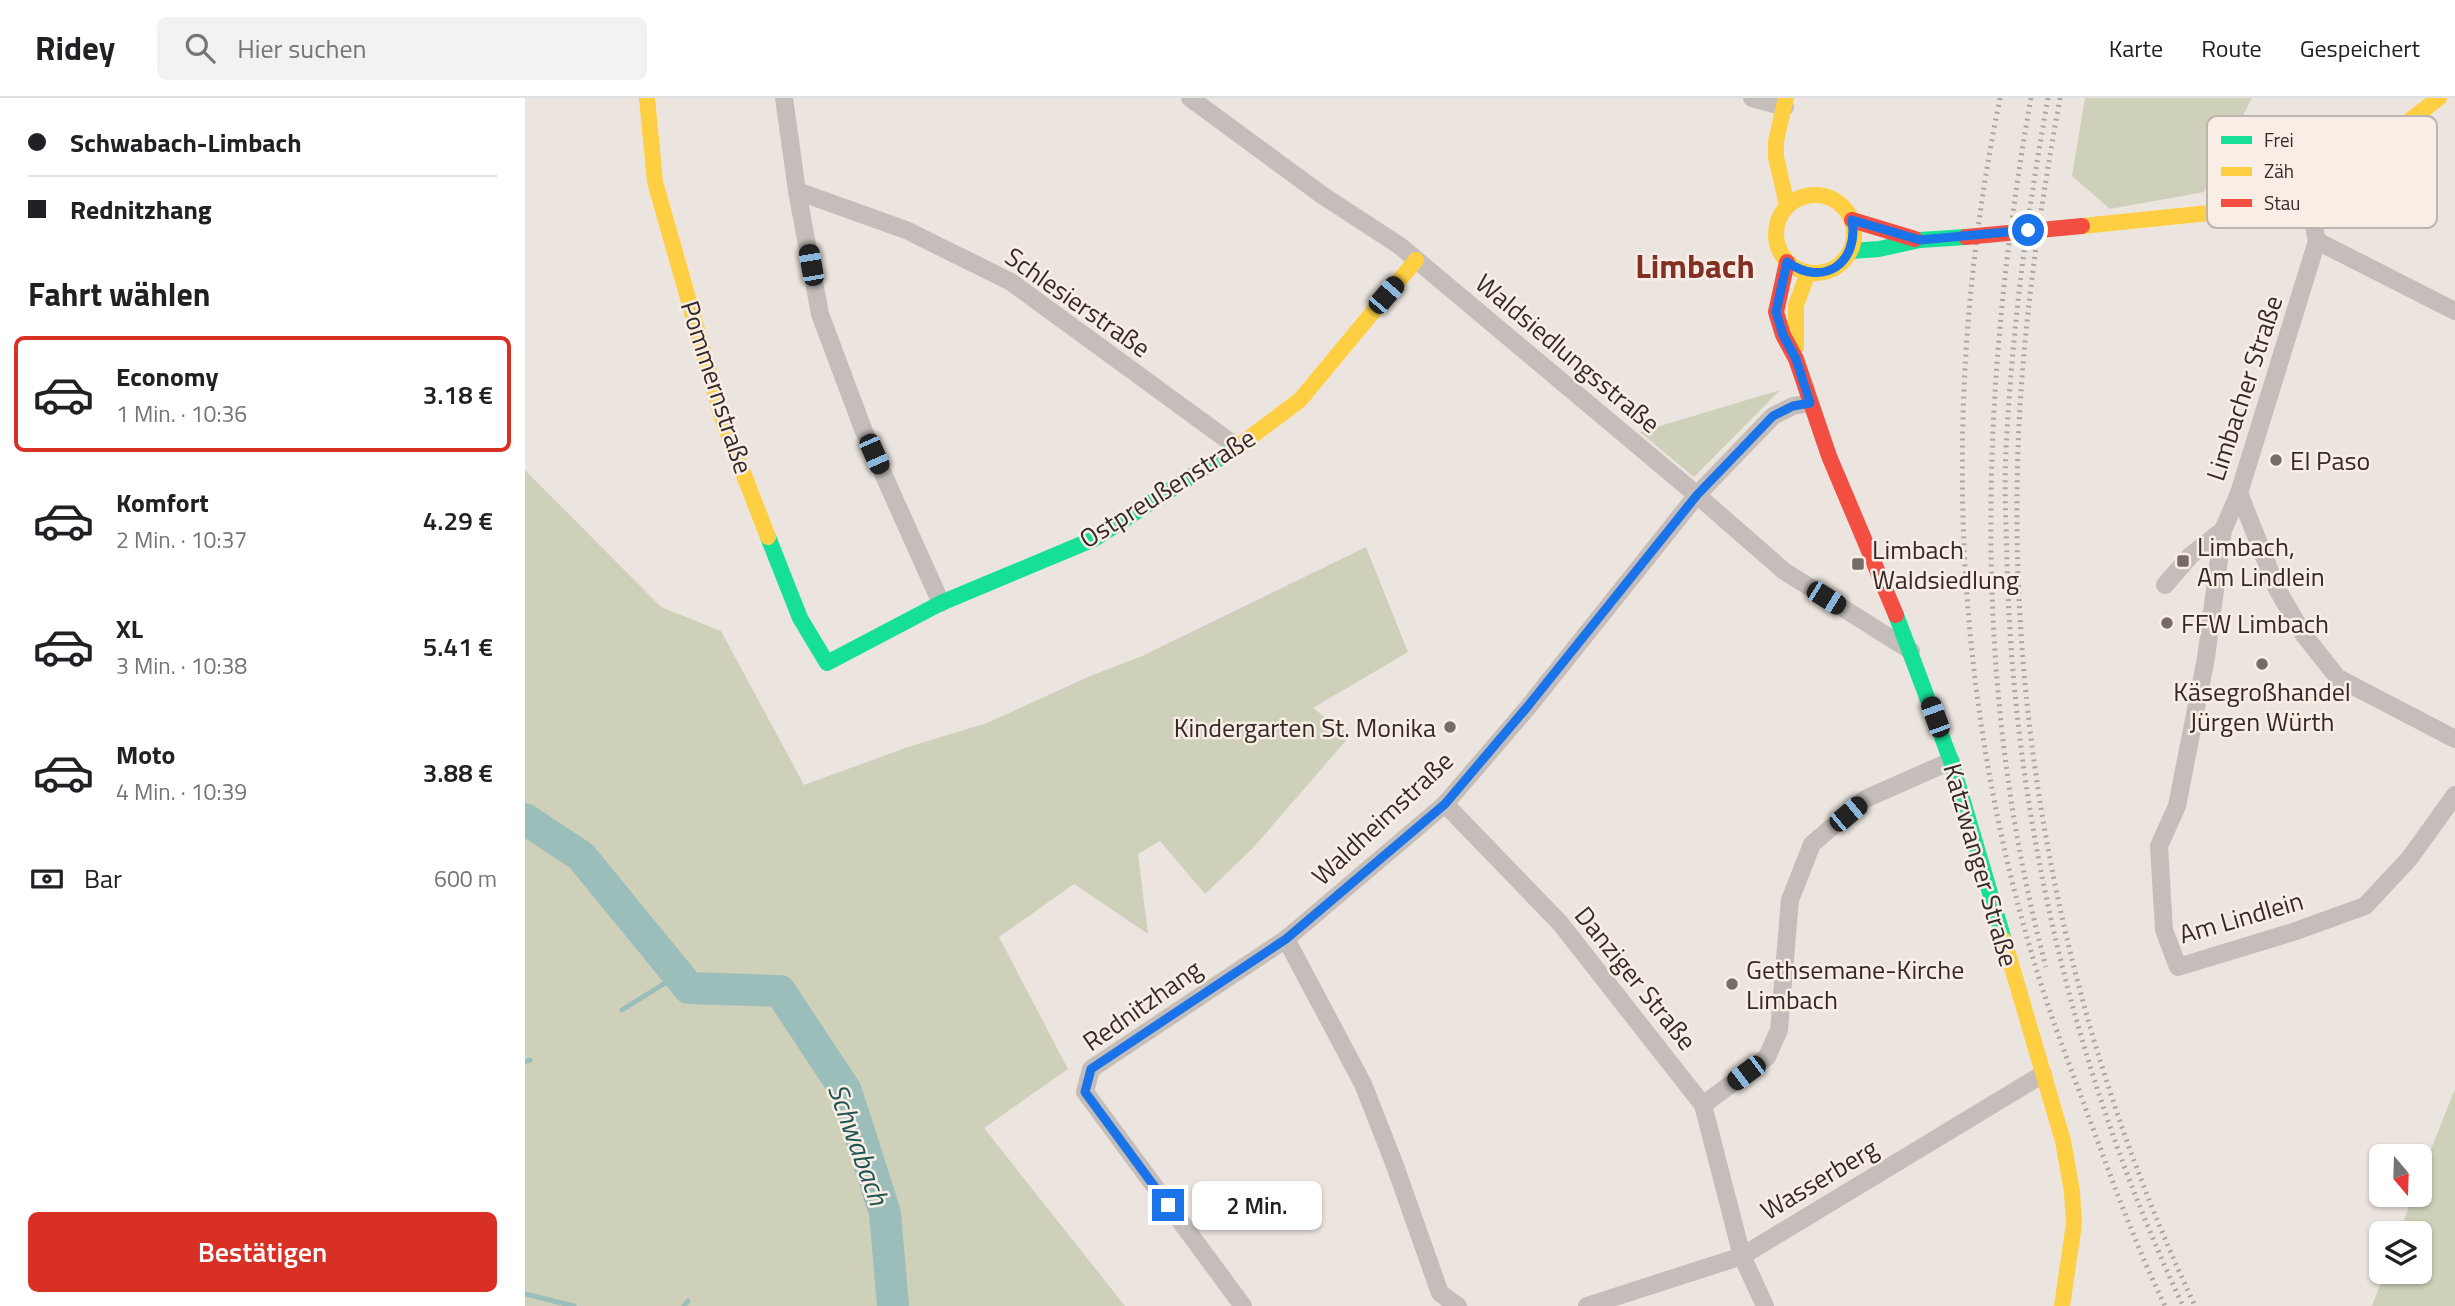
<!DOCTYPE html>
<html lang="de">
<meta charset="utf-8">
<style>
:root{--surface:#fff;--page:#f2f2f2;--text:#202124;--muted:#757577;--line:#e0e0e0;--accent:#d93025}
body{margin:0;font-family:"Titillium Web",sans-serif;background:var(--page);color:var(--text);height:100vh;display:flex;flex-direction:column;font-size:26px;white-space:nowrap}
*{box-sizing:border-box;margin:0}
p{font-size:23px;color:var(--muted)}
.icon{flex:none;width:38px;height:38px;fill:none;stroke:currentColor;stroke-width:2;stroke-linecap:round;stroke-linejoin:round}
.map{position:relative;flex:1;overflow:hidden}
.sheet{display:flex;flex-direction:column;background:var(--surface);width:525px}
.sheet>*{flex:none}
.hud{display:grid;align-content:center;height:154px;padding:0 28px;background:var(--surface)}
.needle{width:46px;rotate:161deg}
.fabs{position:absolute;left:1844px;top:1046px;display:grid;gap:14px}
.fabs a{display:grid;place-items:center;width:63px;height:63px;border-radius:10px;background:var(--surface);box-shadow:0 2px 5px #0004;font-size:35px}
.end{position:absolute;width:32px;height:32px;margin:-16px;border:9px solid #1a73e8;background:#fff;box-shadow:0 0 0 4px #fff}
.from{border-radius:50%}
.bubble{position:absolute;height:49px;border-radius:10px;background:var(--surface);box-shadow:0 2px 5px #0004;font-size:23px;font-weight:600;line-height:49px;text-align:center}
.car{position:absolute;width:21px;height:42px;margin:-21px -10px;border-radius:9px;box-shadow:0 0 5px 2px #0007;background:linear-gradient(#222 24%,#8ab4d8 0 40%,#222 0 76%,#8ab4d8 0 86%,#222 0)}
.hud b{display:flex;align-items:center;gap:24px;height:66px;font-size:26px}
.hud b+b{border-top:2px solid var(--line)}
.hud i{width:18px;height:18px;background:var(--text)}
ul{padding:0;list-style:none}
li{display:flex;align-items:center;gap:21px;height:116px;margin:0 14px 10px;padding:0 14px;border:4px solid transparent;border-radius:10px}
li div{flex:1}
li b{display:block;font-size:26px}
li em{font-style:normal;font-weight:600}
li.selected{border-color:var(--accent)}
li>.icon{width:63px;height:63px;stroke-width:1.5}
h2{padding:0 28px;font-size:32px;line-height:84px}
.pay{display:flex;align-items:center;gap:18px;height:77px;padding:0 28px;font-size:26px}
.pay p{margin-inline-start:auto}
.primary-button{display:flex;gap:14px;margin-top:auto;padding:14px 28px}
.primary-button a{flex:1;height:80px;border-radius:10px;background:var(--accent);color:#fff;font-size:28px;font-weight:600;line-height:80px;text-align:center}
header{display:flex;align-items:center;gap:42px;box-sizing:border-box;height:98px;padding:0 35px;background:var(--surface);border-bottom:2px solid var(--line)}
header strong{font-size:33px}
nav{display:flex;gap:38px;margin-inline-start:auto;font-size:24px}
.search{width:490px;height:63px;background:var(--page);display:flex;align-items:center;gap:18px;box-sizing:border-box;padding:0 24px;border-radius:10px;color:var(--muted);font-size:26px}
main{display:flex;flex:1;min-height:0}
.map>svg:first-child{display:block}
</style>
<header>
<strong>Ridey</strong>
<div class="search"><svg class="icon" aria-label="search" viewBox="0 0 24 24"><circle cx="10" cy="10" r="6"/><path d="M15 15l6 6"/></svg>Hier suchen</div>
<nav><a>Karte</a><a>Route</a><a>Gespeichert</a></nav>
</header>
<main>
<section class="sheet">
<div class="hud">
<b><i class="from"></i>Schwabach-Limbach</b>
<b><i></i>Rednitzhang</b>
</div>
<h2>Fahrt wählen</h2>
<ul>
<li class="selected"><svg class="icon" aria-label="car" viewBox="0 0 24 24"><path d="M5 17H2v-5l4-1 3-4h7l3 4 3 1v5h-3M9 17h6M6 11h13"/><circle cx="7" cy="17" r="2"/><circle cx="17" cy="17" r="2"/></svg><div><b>Economy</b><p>1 Min. · 10:36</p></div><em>3.18 €</em></li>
<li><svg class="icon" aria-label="car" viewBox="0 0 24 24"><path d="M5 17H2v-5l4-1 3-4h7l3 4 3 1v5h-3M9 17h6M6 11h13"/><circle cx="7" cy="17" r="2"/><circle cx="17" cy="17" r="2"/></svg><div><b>Komfort</b><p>2 Min. · 10:37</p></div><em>4.29 €</em></li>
<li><svg class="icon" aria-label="car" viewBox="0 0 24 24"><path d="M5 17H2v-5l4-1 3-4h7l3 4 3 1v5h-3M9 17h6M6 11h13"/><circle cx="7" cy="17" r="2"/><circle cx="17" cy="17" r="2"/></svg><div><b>XL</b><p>3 Min. · 10:38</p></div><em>5.41 €</em></li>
<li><svg class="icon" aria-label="car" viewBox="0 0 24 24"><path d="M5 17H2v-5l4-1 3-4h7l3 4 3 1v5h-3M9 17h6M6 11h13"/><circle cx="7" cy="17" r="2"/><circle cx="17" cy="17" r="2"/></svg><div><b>Moto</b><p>4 Min. · 10:39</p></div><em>3.88 €</em></li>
</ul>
<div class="pay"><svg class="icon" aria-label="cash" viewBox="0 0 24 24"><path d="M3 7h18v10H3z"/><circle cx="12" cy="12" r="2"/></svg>Bar<p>600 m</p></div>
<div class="primary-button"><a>Bestätigen</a></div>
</section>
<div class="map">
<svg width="1930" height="1208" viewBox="0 0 1930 1208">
<rect width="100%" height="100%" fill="#ece5df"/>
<g fill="#ced0ba">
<polygon points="1560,0 1727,0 1679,94 1585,111 1547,78"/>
<polygon points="1255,292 1169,379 1115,334"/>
<polygon points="0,372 136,509 196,533 279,687 383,649 462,625 563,579 617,558 841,449 883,554 788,610 825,638 728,750 680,796 635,743 613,756 623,836 549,786 474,839 543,971 459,1030 600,1208 0,1208"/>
<polygon points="1930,991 1930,1208 1847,1208 1860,1174 1895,1174 1895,1136 1874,1136 1888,1097 1895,1097 1895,1079"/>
</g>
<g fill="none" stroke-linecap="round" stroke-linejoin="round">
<g stroke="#9cbeba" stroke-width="5">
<polyline points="97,912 153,877"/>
<polyline points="0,964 5,962"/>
<polyline points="0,1196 49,1208"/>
<polyline points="159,1208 163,1203"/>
</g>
<polyline stroke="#9cbeba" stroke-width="32" points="0,721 56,758 164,890 255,893 321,993 360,1115 368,1208"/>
<g stroke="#c4bdb9" stroke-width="18">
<polyline points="259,0 272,93 295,216 338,331 416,505"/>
<polyline points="665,0 797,97 875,148 1172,397 1259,473 1386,553"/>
<polyline points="1227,0 1260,9"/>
<polyline points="272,93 381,132 486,184 712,349"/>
<polyline points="1792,143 1930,213"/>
<polyline points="1714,395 1752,491 1779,537 1813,580 1930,641"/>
<polyline points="1698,432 1681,560 1652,708 1634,748 1639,832 1653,869 1768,834 1840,808 1884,761 1930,697"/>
<polyline points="1640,487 1665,458 1698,432 1714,395 1792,143 1780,85"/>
<polyline points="920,706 1035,825 1178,1007 1217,1158 1240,1208"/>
<polyline points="1178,1007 1242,959 1254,932 1265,802 1287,746 1340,701 1426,663"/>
<polyline points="718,1208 560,994 566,971 761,841"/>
<polyline points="933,1208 915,1195 869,1065 838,986 761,841 920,706 1004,608 1172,397 1248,318 1268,308 1285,305"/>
<polyline points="1062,1208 1217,1158 1518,976"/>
</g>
<g stroke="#16e098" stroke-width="16">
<polyline points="1326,153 1354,151 1395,142 1441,139"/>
<polyline points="243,439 275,520 302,565 416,505 569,441 715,347"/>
<polyline points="1371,517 1426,663 1479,842"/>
</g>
<g stroke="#ffcf43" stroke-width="16">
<polyline points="122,0 130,84 198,323 243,439"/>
<polyline points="1261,0 1251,43 1251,59 1262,107"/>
<circle cx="1290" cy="136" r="39"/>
<polyline points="1557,128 1684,115 1754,97 1822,63 1876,29 1914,0"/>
<polyline points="1271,249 1271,207 1283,175"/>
<polyline points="715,347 775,302 891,162"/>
<polyline points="1479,842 1538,1043 1547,1094 1549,1126 1537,1208"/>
</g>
<g stroke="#f24e42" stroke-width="16">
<polyline points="1327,122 1390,141"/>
<polyline points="1262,164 1251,214 1258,237 1271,261 1304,358 1371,517"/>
</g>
<g stroke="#aca6a3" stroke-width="5" stroke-dasharray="2 5" stroke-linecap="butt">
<path d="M1475,0c-59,288 -50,589 36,870 15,50 34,98 52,147 24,65 47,129 77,191"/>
<path d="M1506,0c-51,286 -61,586 15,869"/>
<path d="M1523,0c-21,116 -36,233 -42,351 -2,37 0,75 1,112 6,256 67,513 176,745"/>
<path d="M1535,0c-21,116 -38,234 -42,352 -10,294 52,590 177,856"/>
</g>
<polyline stroke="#f24e42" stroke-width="16" points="1441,139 1557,128"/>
</g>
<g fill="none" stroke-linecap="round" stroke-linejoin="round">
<path stroke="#1a73e8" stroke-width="9" d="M643,1107l-83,-113 6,-23 195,-130 159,-135 83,-98 169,-211 76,-79 20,-10 17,-3 -14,-44 -13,-24 -7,-23 11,-50c37,26 72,1 65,-42l68,20 108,-10"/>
</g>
<g fill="#756b67" stroke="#f9eee6" stroke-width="2.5">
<circle cx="1751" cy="362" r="7"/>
<rect x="1651" y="456" width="14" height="14" rx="3.5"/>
<rect x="1326" y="459" width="14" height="14" rx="3.5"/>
<circle cx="1642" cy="525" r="7"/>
<circle cx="1737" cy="566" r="7"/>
<circle cx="925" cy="629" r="7"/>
<circle cx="1207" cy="886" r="7"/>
</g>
<g text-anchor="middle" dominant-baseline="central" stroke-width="5" stroke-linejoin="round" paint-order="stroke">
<g font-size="26" fill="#352a27" stroke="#f9eee6">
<text transform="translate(553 204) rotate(35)">Schlesierstraße</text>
<text transform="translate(1043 255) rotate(40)">Waldsiedlungsstraße</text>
<text transform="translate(192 289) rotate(72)">Pommernstraße</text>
<text transform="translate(1719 290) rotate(-72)">Limbacher Straße</text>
<text transform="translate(642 390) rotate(-32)">Ostpreußenstraße</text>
<text transform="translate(857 720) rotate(-43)">Waldheimstraße</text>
<text transform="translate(1456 767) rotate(74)">Katzwanger Straße</text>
<text transform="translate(1716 819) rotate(-16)">Am Lindlein</text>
<text transform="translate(1111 880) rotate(51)">Danziger Straße</text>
<text transform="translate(617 907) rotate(-35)">Rednitzhang</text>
<text transform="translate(1294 1081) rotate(-31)">Wasserberg</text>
</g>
<g font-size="26" fill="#352a27" stroke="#f9eee6" text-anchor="start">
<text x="1765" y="362">El Paso</text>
<text x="1672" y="448">Limbach,<tspan x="1672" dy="30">Am Lindlein</tspan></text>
<text x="1347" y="451">Limbach<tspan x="1347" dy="30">Waldsiedlung</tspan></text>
<text x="1656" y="525">FFW Limbach</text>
<text x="1737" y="593" text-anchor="middle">Käsegroßhandel<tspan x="1737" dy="30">Jürgen Würth</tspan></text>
<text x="911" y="629" text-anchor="end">Kindergarten St. Monika</text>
<text x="1221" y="871">Gethsemane-Kirche<tspan x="1221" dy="30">Limbach</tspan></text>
</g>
<g font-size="28" font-style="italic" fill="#1e5553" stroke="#f9eee6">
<text transform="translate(334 1046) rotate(70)">Schwabach</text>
</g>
<g font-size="33" font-weight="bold" fill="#813023" stroke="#f9eee6">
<text x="1170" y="168">Limbach</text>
</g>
</g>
<rect x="1682" y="18" width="230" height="112" rx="10" fill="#f9eee6" stroke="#beb3ad" stroke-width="2"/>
<rect x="1696" y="38" width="31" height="8" fill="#16e098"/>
<rect x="1696" y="69" width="31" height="9" fill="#ffcf43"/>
<rect x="1696" y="101" width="31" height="8" fill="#f24e42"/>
<g font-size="19" fill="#352a27">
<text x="1739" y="49">Frei</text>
<text x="1739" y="80">Zäh</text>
<text x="1739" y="112">Stau</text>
</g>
</svg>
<div class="fabs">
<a><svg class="needle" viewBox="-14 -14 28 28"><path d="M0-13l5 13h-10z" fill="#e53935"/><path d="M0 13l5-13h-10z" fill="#757577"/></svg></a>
<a><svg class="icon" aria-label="layers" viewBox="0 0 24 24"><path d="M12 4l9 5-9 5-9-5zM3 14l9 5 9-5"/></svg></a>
</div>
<i class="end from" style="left:1503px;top:132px"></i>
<i class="end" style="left:643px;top:1107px"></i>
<div class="bubble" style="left:667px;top:1083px;width:130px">2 Min.</div>
<i class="car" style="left:286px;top:167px;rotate:350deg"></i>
<i class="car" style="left:861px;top:197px;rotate:41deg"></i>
<i class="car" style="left:349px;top:356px;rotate:156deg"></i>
<i class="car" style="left:1301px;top:500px;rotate:122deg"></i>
<i class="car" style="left:1410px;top:619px;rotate:340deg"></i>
<i class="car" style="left:1323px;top:716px;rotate:50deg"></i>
<i class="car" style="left:1221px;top:975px;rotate:233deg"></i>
</div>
</main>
